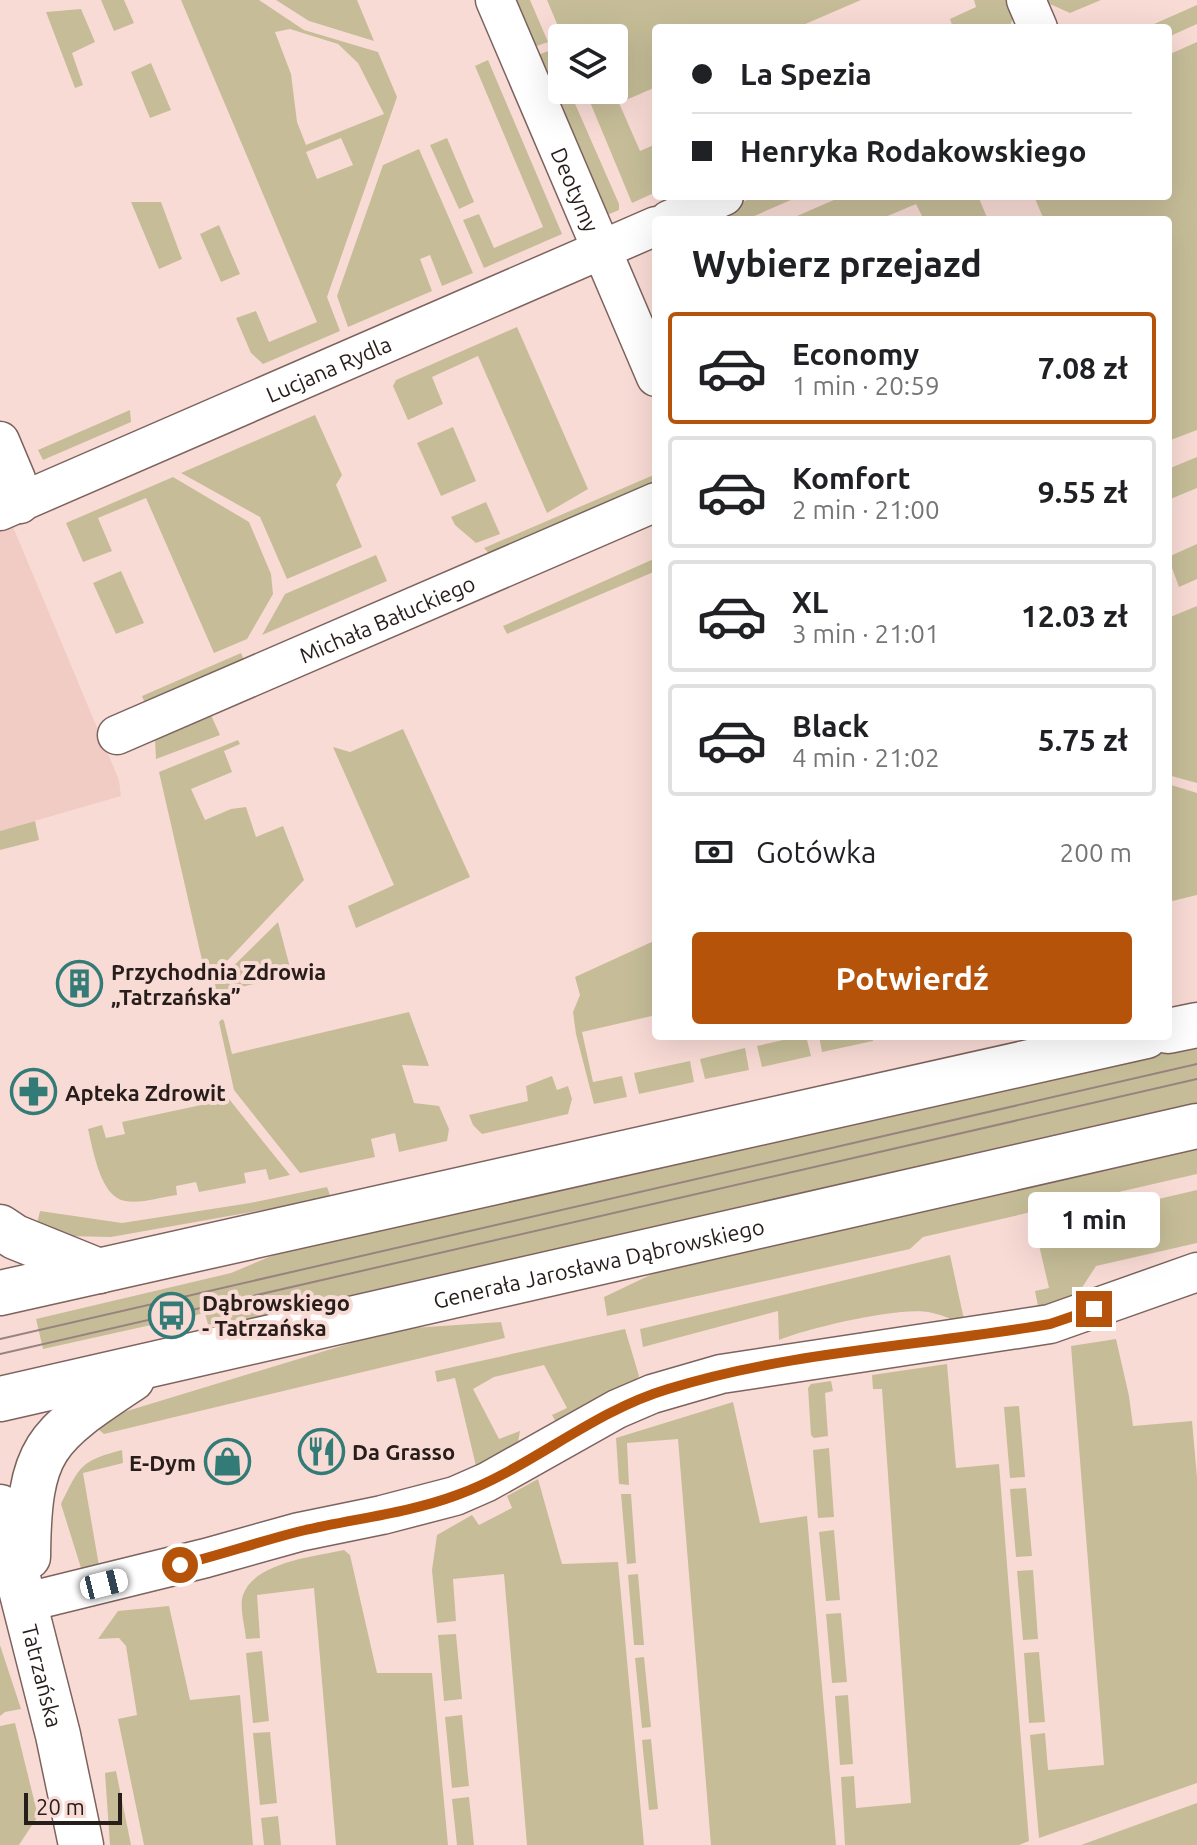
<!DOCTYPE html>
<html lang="pl">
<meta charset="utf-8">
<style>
:root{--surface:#fff;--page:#f6f6f6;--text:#202124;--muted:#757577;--line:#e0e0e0;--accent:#b45309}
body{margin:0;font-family:Ubuntu,sans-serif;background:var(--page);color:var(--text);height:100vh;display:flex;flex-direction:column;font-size:30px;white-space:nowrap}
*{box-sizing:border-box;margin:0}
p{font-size:26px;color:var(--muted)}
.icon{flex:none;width:44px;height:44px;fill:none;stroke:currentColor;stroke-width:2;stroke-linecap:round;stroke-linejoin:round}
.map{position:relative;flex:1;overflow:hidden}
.side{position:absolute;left:652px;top:216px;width:520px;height:824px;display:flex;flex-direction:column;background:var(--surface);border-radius:8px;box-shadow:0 8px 32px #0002}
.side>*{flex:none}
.hud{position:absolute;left:652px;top:24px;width:520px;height:176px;border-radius:8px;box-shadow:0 8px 32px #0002;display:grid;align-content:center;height:176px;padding:0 40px;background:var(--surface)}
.buttons{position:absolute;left:548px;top:24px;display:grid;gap:16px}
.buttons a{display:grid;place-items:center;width:80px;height:80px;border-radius:8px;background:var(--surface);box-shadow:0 8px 32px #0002;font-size:40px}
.scale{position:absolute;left:24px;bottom:20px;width:98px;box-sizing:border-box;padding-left:8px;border:4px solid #271d1b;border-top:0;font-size:22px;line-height:28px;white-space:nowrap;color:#271d1b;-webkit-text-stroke:6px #f9dbd5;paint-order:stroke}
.end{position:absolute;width:36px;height:36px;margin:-18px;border:10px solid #b45309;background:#fff;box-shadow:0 0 0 4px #fff}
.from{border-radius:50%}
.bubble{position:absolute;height:56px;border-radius:8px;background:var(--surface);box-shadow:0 8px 32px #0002;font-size:26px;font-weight:700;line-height:56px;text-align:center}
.car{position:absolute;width:24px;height:48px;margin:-24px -12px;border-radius:10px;box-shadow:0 0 6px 2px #0007;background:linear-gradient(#fff 24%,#345 0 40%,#fff 0 76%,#345 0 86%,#fff 0)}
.hud b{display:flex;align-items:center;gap:28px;height:76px;font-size:30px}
.hud b+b{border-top:2px solid var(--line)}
.hud i{width:20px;height:20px;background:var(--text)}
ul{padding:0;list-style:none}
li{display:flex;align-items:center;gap:24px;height:112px;margin:0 16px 12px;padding:0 24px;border:4px solid var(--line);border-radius:8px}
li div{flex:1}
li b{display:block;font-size:30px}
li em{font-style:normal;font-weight:700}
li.on{border-color:var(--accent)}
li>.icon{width:72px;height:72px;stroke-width:1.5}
h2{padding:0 40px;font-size:36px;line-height:96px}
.pay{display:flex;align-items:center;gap:20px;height:88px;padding:0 40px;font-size:30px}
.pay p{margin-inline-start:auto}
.button{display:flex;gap:16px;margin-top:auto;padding:16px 40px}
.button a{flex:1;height:92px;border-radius:8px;background:var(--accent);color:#fff;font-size:32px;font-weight:700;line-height:92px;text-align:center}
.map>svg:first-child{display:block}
</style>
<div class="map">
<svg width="1197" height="1845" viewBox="0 0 1197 1845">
<rect width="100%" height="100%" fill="#f9dbd5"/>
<polygon fill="#f1ccc5" points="11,522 119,780 121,796 0,831 0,527"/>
<g fill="#c6bd98" fill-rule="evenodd">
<polygon points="101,0 124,0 134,23 114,31"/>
<path d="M181,0h78l45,30 74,22 19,45 -70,200 13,34 -77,33 -12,-11 -15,-35 20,-7 13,31 48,-20zM290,29l48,15 20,19 26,51 -78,31 -9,-23 -6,-48 -16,-42zM341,138l12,27 -36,14 -11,-27z"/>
<polygon points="276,0 357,0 374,41 309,21"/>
<polygon points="511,0 530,0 548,42 531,48"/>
<polygon points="547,0 861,0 796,28 656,28 656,87 619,103 640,151 656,144 656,192 632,203 585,90 614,90 614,38 563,38"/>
<polygon points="974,0 1006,0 1013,18 1009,28 953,28 950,19 976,7"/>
<polygon points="1041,0 1101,0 1070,13"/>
<polygon points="1197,5 1197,24 1168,37 1168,28 1145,28"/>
<polygon points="81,9 95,42 72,53 83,85 75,88 46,12"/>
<polygon points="1197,42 1197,430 1168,441 1168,220 1044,220 1034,196 1168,196 1168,55"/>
<polygon points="551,50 562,75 562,90 569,90 619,204 619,210 607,215 535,56"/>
<polygon points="488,60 562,234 484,268 463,220 479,214 494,248 543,227 475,66"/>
<polygon points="151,63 171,110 150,118 131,72"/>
<polygon points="447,138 474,202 459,209 430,145"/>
<polygon points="419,149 473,273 442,286 430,255 420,259 432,291 348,327 337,296 383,165"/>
<polygon points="756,196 800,196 745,220 714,220 712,216"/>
<polygon points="843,196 978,196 988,220 924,220 916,204 878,220 788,220"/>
<polygon points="131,202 161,202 182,259 159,269"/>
<polygon points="219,225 240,274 221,282 200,234"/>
<polygon points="517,327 588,489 547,513 478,356 432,377 443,404 408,420 393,386 396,380"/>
<polygon points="130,410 131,422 43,460 38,450"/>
<polygon points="315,415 342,475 336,485 362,547 287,579 260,517 181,473"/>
<polygon points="453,427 476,481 441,496 417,443"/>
<polygon points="1197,457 1197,488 1168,500 1168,469"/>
<polygon points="656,474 656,491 496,561 484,548"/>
<polygon points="173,477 249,522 271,574 273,594 247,639 214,653 146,498 98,518 112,551 83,562 66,523"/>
<polygon points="486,502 500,534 476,543 455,525 451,517"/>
<polygon points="1197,544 1197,579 1179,587 1168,557"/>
<polygon points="376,555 387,581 262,635 285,594"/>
<polygon points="656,558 656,571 507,634 503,626"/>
<polygon points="121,571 144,623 116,634 93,583"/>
<polygon points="1197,606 1197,783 1168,775 1168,618"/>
<polygon points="241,653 248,670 148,711 142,696"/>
<polygon points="210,713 220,735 156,759 155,740"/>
<polygon points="403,729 470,877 356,928 348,906 394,885 333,747 350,752"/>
<polygon points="238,740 240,744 224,751 232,772 191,789 205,820 231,809 246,807 256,837 283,826 304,880 207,982 159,772"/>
<polygon points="1168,784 1197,793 1197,895 1168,902"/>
<polygon points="35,821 39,840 0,850 0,831"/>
<polygon points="278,922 292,975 211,994 210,989"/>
<polygon points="656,940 656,1015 582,1032 593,1082 622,1076 627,1097 594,1104 576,1034 573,1012 580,995 575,977"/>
<polygon points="409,1012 429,1066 402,1065 414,1103 439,1106 449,1129 447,1141 399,1152 395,1133 371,1139 375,1157 300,1173 234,1090 219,1022 222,1019 224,1021 232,1054"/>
<polygon points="801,1036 806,1036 811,1056 762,1067 757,1046"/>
<polygon points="819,1036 873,1036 873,1041 822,1052"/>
<polygon points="1197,1043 1197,1106 210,1332 205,1313 43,1349 36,1319 231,1273 293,1247"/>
<polygon points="745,1048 749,1070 705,1079 700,1059"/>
<polygon points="690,1061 694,1082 639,1094 634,1073"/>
<polygon points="552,1076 557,1090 568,1086 572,1099 568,1114 482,1134 473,1125 469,1115 528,1101 526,1086"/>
<path d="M229,1099l61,76 -21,5 -3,-11 -22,4 2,10 -47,9 -3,-10 -20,4 1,9c-16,2 -36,9 -52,6 -25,-4 -32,-52 -37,-72l14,-4 4,13 19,-4 -3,-12z"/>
<polygon points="1197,1145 1197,1174 923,1237 910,1249 607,1316 604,1297 663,1269"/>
<polygon points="327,1187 331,1198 111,1237 65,1236 36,1228 40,1211 122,1223 250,1203"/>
<polygon points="1197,1190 1197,1243 1096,1266 1074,1300 1039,1311 1035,1291 1049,1288 1035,1228"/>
<path d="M950,1255l15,69c-12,-4 -25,-10 -37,-12 -30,-5 -120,16 -149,28l-1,-29 -135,36 -3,-18z"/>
<polygon points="501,1322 505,1338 104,1434 93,1425 127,1411 397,1329"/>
<polygon points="625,1329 639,1376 637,1379 556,1422 552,1415 567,1408 544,1365 494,1377 473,1389 499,1439 520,1431 518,1442 476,1466 455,1378 437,1382 435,1371"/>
<polygon points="1116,1339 1129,1396 1133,1426 1192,1421 1197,1477 1197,1783 1039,1838 1030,1735 1045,1733 1048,1770 1104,1765 1071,1346"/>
<polygon points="947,1364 956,1468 999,1464 1029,1841 1019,1845 845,1845 841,1777 854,1776 856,1808 911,1803 882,1389 873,1389 872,1375"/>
<polygon points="831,1381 833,1391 825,1393 828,1436 814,1438 811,1435 808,1388 811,1384"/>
<polygon points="733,1402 760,1523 807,1516 836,1845 711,1845 678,1439 627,1443 629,1485 619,1484 616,1438"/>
<polygon points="1019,1406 1025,1477 1010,1478 1004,1407"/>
<polygon points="829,1448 834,1517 818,1518 813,1450"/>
<path d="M122,1450l1,13 -40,10 16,93 -18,2 -20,-64c19,-38 19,-43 61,-54z"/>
<polygon points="538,1479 562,1564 618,1562 644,1845 527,1845 504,1574 453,1579 456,1621 437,1623 432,1570 437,1535 472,1515 479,1525 512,1508 507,1496"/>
<polygon points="1026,1488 1032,1556 1016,1557 1010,1489"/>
<polygon points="621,1494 631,1494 636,1563 627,1564"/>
<polygon points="834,1530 840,1600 826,1601 819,1532"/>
<path d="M344,1550l6,5 27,118h55l16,172h-112l-22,-257 -57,7 3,43 -14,1c-1,-12 -7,-33 -3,-44 12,-33 70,-38 101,-45z"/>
<polygon points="1033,1570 1038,1639 1023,1640 1017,1571"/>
<polygon points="638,1574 644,1645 634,1645 628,1575"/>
<polygon points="169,1606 190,1700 240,1695 253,1845 144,1845 118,1719 137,1715 126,1646 119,1638 98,1639 118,1611"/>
<polygon points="841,1613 847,1682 832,1683 826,1614"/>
<polygon points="456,1634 462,1699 444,1701 438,1635"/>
<polygon points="0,1645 21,1709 5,1712 0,1716"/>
<polygon points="262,1651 269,1721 253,1723 246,1653"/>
<polygon points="1039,1652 1045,1722 1029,1723 1024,1653"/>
<polygon points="644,1657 651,1727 642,1728 635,1658"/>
<polygon points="848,1695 853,1764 840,1765 835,1696"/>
<polygon points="462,1715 469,1786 452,1788 445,1717"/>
<polygon points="15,1723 38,1816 19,1845 0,1845 0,1726"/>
<polygon points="270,1732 277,1803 260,1805 253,1733"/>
<polygon points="651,1739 658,1809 649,1810 642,1740"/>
<polygon points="116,1771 131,1845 110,1845 105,1773"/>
<polygon points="469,1797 474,1845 457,1845 452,1799"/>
<polygon points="1197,1803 1197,1845 1081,1845"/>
<polygon points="278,1816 281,1845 264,1845 261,1818"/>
</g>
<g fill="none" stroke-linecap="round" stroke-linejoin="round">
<defs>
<g id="street">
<path id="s1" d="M495,0l161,377"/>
<polyline points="1026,0 1038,28"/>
<polyline points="669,220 724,196"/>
<polyline points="0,441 16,479 20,504"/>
<path id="s2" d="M0,511l656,-285"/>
<path id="s3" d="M117,735l539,-233"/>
<polyline points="23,1603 206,1558 299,1532 382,1515 455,1496 487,1482 617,1409 652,1394 721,1374 1050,1324 1197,1272"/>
</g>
<g id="secondary">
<polyline points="1168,1031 1197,1025"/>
<polyline points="0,1227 15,1237 99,1271"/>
<polyline points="0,1293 1146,1036"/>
<path id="s4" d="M0,1399l1197,-273"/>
<path id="s5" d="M0,1507l58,228 23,110"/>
<path d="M28,1557c1,-109 16,-120 104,-178"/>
</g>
</defs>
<use href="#street" stroke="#7d635e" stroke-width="41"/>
<use href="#secondary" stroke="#7d635e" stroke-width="47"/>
<use href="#street" stroke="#fff" stroke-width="38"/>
<use href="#secondary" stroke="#fff" stroke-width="44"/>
<g stroke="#98837f" stroke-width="2">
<polyline points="0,1339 1197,1064"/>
<polyline points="0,1354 1197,1079"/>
</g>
</g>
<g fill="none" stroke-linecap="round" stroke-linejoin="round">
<path stroke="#b45309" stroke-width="10" d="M180,1565c40,-10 78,-23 117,-33 53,-13 109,-18 160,-37 74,-27 134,-83 211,-106 123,-38 255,-43 382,-65l44,-15"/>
</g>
<defs>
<symbol id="building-ring" viewBox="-11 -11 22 22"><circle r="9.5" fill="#f9dbd5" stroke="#337b77" stroke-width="1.5"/><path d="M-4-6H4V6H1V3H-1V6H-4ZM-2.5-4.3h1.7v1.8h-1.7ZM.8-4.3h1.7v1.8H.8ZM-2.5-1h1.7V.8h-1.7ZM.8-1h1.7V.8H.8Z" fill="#337b77"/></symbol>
<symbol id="pharmacy-ring" viewBox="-11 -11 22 22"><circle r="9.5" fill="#f9dbd5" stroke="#337b77" stroke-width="1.5"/><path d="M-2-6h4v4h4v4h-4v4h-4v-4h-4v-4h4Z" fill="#337b77"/></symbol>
<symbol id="bus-ring" viewBox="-11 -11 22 22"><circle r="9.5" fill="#f9dbd5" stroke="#337b77" stroke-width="1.5"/><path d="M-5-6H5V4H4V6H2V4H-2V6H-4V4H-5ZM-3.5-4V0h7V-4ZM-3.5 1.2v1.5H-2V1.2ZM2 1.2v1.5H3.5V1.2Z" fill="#337b77"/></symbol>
<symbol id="restaurant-ring" viewBox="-11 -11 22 22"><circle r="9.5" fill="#f9dbd5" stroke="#337b77" stroke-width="1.5"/><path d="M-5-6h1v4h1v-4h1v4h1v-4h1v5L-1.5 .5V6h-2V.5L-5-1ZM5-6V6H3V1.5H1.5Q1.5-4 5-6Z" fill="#337b77"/></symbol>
<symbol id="shop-ring" viewBox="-11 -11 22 22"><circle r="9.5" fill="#f9dbd5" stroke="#337b77" stroke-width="1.5"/><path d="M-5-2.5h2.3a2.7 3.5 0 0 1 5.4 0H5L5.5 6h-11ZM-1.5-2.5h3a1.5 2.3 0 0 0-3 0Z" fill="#337b77"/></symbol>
</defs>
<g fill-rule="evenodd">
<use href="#building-ring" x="54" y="958" width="51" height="51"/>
<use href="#pharmacy-ring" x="8" y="1066" width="51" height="51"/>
<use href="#bus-ring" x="146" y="1290" width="51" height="51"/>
<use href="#restaurant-ring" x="296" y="1426" width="51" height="51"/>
<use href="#shop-ring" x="202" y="1436" width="51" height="51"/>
</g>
<g text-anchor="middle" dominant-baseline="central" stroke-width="8" stroke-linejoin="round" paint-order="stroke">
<g font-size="22" fill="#271d1b" stroke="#f9dbd5">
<text stroke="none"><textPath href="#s1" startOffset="206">Deotymy</textPath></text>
<text stroke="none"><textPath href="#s2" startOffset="358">Lucjana Rydla</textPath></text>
<text stroke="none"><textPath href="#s3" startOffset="294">Michała Bałuckiego</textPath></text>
<text stroke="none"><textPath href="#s4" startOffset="614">Generała Jarosława Dąbrowskiego</textPath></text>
<text stroke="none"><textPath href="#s5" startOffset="174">Tatrzańska</textPath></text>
</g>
<g font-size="22" font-weight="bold" fill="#271d1b" stroke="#f9dbd5" text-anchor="start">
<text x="111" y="971">Przychodnia Zdrowia<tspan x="111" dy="25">„Tatrzańska”</tspan></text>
<text x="65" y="1092">Apteka Zdrowit</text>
<text x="202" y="1302">Dąbrowskiego<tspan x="202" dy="25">- Tatrzańska</tspan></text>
<text x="352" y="1451">Da Grasso</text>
<text x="196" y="1462" text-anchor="end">E-Dym</text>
</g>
</g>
</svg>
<div class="buttons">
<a><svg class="icon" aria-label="layers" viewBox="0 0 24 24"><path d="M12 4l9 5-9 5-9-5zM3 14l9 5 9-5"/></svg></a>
</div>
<div class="scale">20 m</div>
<i class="end from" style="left:180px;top:1565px"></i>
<i class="end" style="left:1094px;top:1309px"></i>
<div class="bubble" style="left:1028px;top:1192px;width:132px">1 min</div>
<i class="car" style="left:104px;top:1584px;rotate:76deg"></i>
<div class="hud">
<b><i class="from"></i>La Spezia</b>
<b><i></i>Henryka Rodakowskiego</b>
</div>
<section class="side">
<h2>Wybierz przejazd</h2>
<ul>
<li class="on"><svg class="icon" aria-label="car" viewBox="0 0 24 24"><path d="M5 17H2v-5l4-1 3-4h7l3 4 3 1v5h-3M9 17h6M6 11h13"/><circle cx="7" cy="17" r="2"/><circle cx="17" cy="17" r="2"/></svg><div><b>Economy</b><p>1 min · 20:59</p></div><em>7.08 zł</em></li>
<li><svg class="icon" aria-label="car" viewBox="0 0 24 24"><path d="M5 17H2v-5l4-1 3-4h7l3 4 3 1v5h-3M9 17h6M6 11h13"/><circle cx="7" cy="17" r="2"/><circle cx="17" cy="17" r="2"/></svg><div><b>Komfort</b><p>2 min · 21:00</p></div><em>9.55 zł</em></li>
<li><svg class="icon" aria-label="car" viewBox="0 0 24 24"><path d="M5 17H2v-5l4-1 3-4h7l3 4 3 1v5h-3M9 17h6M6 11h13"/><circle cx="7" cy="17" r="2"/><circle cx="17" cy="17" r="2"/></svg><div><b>XL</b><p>3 min · 21:01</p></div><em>12.03 zł</em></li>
<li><svg class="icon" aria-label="car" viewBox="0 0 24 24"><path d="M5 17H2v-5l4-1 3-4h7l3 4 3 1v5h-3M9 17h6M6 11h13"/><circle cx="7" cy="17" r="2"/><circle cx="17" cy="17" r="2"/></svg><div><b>Black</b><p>4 min · 21:02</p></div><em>5.75 zł</em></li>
</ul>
<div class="pay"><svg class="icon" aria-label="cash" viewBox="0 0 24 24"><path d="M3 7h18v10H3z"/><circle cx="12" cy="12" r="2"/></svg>Gotówka<p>200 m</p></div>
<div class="button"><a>Potwierdź</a></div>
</section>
</div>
